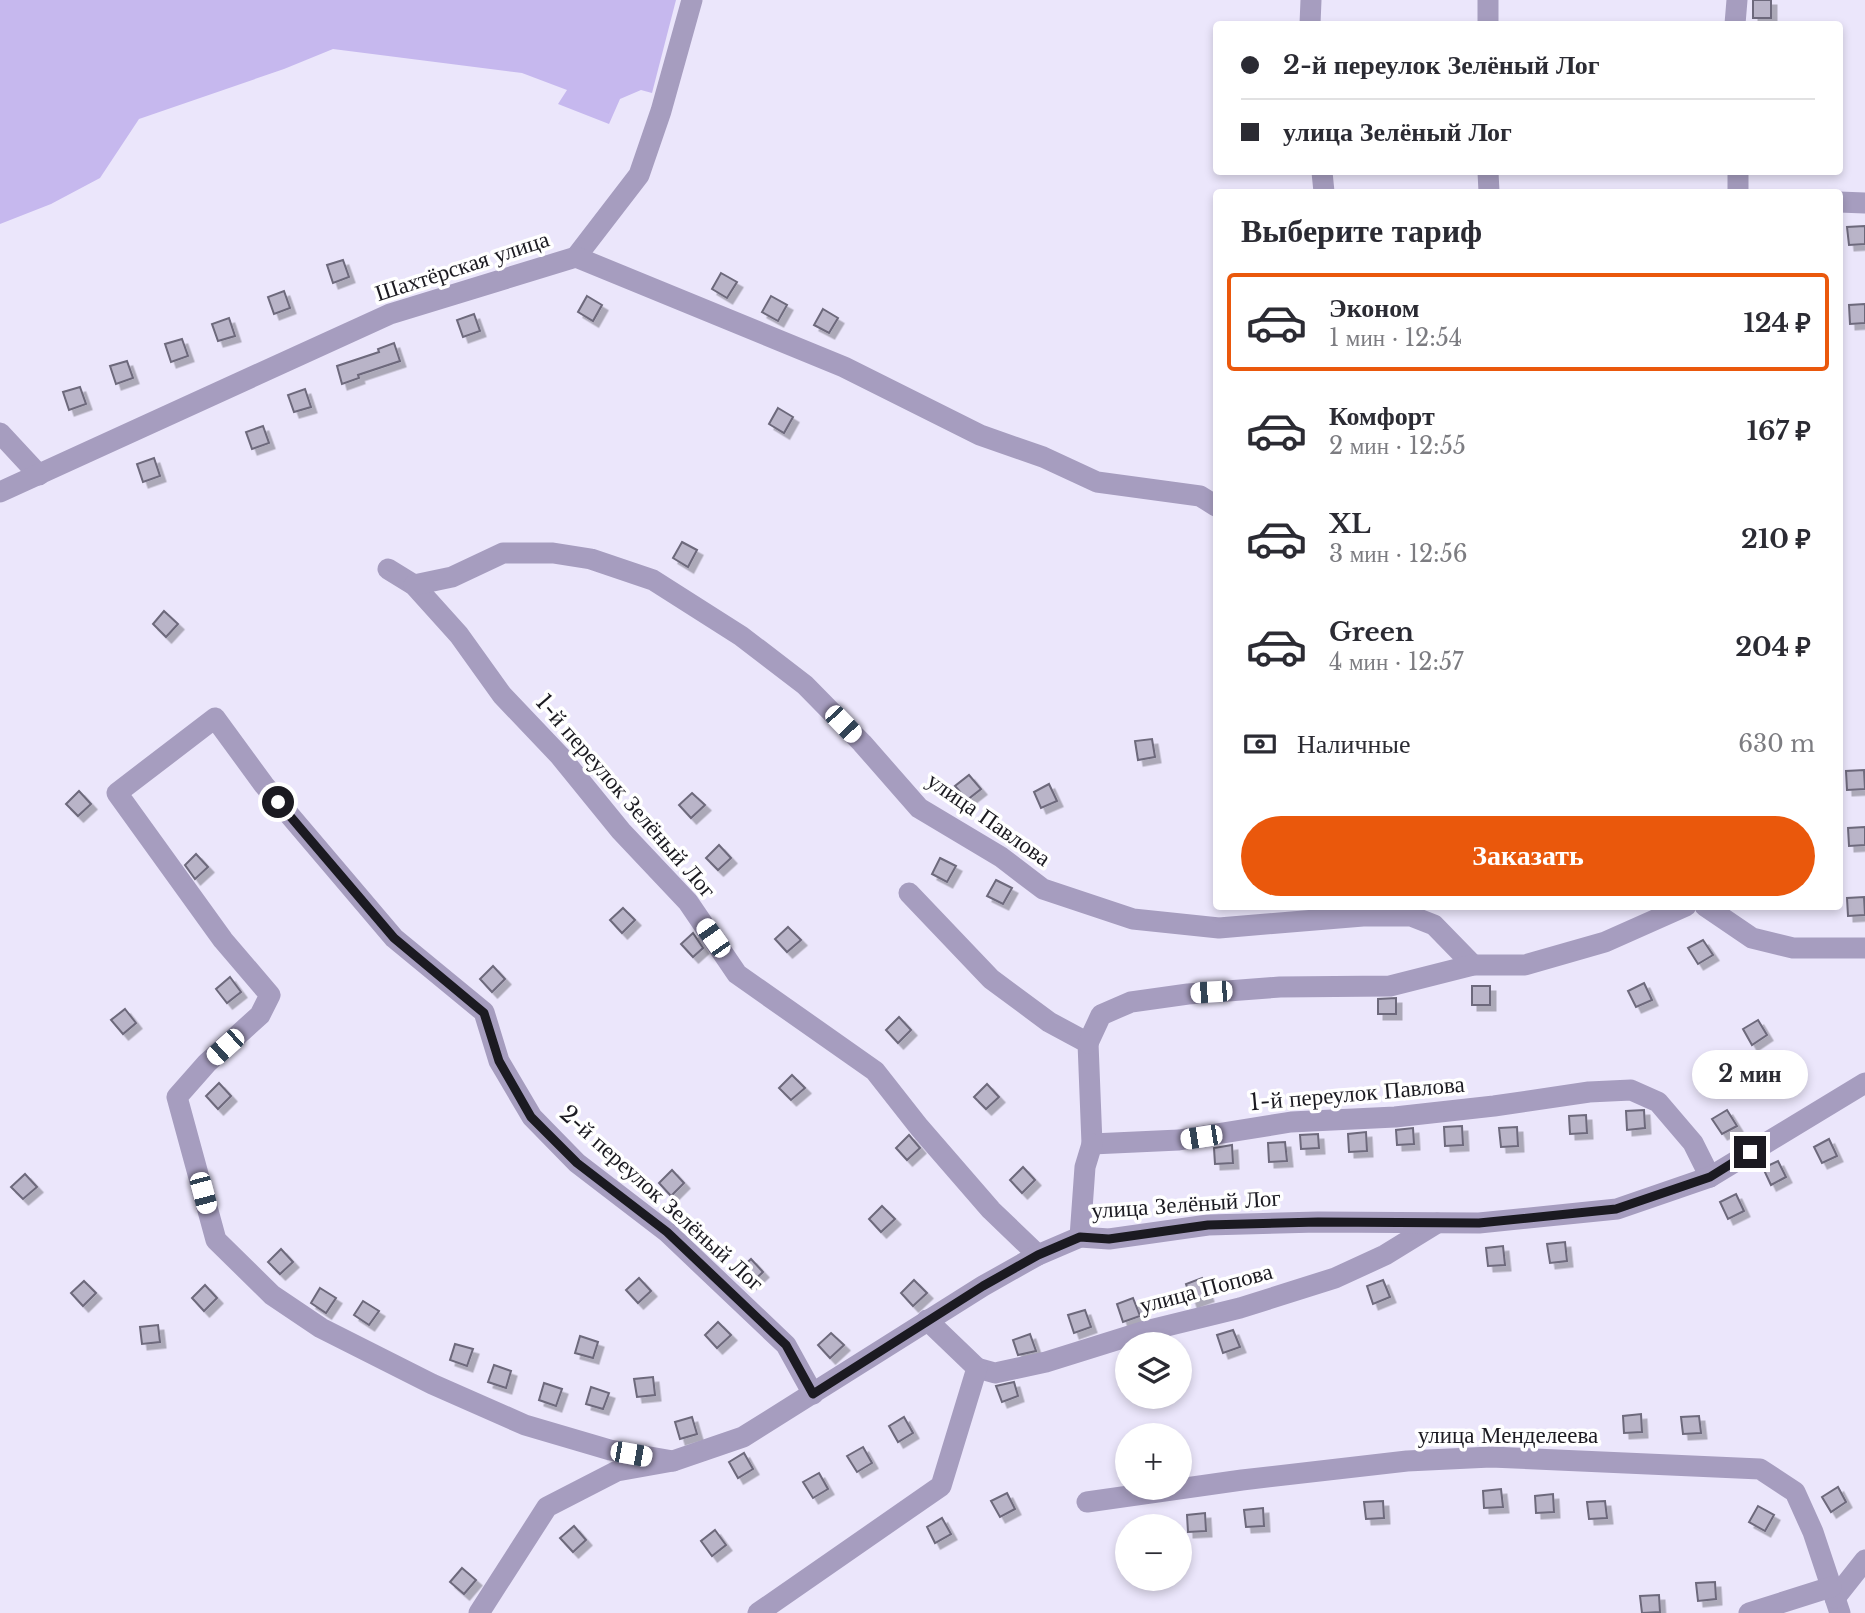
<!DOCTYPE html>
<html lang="ru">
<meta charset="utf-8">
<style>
:root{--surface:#fff;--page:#f7f7f7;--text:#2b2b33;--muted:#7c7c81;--line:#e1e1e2;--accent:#ea580c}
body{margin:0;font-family:"Libre Baskerville",serif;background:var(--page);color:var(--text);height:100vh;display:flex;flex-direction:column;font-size:26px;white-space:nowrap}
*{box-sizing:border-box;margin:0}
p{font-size:23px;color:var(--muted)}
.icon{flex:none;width:38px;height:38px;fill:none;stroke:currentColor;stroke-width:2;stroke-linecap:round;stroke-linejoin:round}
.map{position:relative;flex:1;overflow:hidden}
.side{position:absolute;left:1213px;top:189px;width:630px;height:721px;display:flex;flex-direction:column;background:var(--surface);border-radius:7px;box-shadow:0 4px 10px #0003}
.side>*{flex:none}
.guide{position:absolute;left:1213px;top:21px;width:630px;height:154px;border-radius:7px;box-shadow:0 4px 10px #0003;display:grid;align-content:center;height:154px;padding:0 28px;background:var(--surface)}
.fabs{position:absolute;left:1115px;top:1332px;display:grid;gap:14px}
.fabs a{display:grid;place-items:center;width:77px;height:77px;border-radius:50%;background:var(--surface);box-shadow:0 4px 10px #0003;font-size:35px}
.end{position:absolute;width:32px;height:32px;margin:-16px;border:9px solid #1b1a21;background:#fff;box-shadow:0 0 0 4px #fff}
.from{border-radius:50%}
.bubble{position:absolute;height:49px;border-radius:24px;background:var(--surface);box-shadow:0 4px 10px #0003;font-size:23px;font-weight:700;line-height:49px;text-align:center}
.car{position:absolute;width:21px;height:42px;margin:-21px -10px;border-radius:9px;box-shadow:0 0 5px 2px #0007;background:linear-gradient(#fff 24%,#345 0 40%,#fff 0 76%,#345 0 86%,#fff 0)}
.guide b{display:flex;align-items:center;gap:24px;height:66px;font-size:26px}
.guide b+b{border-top:2px solid var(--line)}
.guide i{width:18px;height:18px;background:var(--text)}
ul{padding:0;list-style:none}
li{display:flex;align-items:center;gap:21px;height:98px;margin:0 14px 10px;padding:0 14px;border:4px solid transparent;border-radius:7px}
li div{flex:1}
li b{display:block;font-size:26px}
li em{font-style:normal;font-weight:700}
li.selected{border-color:var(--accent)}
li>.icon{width:63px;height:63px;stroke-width:1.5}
h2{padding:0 28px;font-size:32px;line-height:84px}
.pay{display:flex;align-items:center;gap:18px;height:77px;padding:0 28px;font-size:26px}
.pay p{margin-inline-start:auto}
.cta{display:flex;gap:14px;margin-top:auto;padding:14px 28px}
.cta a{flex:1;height:80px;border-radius:42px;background:var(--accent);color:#fff;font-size:28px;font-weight:700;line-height:80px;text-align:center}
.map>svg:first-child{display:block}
</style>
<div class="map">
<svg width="1865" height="1613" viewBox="0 0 1865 1613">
<defs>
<filter id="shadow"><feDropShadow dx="5.5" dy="5.5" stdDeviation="0" flood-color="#0004"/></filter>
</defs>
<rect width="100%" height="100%" fill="#ebe6fb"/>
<polygon fill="#c6b8ee" points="0,0 676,0 652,93 641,90 620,99 609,124 558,104 567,90 522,73 333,49 284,69 139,119 100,178 51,204 0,224"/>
<g fill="#b9b4c8" stroke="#6d697b" stroke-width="2" filter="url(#shadow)">
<rect x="1753" y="0" width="18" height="18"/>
<polygon points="1865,226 1865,244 1849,245 1847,227"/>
<polygon points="343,260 349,277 333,283 327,265"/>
<polygon points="721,273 737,282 727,298 712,289"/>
<polygon points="284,291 290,308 274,314 268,297"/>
<polygon points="587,296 602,305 593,321 578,312"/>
<polygon points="771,296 787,305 778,321 762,312"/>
<polygon points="1865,304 1865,323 1850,324 1849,305"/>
<polygon points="823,309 838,318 829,333 814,325"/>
<polygon points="474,314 480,331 463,337 457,320"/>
<polygon points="229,318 235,336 218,341 212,324"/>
<polygon points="182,339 188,356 171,362 165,344"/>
<polygon points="394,343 400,361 358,375 359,378 342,384 337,366 379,352 378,349"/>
<polygon points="127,361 133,378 116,384 110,366"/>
<polygon points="80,387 86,404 69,410 63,392"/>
<polygon points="305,389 311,407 294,412 288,395"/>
<polygon points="778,408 793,417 784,433 769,424"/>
<polygon points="263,426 269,443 252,449 246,432"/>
<polygon points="154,458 160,476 143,482 137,464"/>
<polygon points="682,542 697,550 688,567 673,558"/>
<polygon points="164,611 178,624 166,637 153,624"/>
<polygon points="1152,739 1155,757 1138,760 1135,741"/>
<polygon points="1864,770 1865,789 1847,790 1846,771"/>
<polygon points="969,775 981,789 967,800 955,786"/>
<polygon points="1049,784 1057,801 1041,808 1034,792"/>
<polygon points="79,791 91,804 78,816 66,804"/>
<polygon points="692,793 705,805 691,818 679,805"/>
<polygon points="1865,827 1865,845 1849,846 1848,828"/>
<polygon points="719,845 731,858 718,870 706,858"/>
<polygon points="196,854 208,867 195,879 185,865"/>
<polygon points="940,858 956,866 947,882 932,874"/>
<polygon points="996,880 1012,888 1003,904 987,896"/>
<polygon points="1864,897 1865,915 1848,916 1847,898"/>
<polygon points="623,908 635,920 622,933 610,920"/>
<polygon points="788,927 801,940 787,952 775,939"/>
<polygon points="693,933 703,948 693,957 681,944"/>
<polygon points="1703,940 1713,955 1698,964 1688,948"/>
<polygon points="493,966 505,979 492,992 480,979"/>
<polygon points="230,977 241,992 227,1003 216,989"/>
<polygon points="1644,983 1652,1000 1636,1007 1628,991"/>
<rect x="1472" y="986" width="18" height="19"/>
<polygon points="1396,998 1396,1014 1378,1014 1378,999"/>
<polygon points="125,1009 136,1023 123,1034 111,1020"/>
<polygon points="899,1017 911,1030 898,1043 886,1030"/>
<polygon points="1758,1020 1767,1035 1752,1045 1743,1029"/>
<polygon points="792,1075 805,1088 791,1100 779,1088"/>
<polygon points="219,1083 231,1096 218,1109 206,1096"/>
<polygon points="987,1084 999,1097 986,1109 974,1097"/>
<polygon points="1644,1110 1645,1128 1627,1130 1626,1111"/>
<polygon points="1727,1110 1737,1126 1722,1134 1712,1119"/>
<polygon points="1586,1115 1587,1133 1570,1134 1569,1116"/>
<polygon points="1462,1126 1463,1145 1445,1146 1444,1127"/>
<polygon points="1517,1127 1518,1146 1501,1147 1499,1128"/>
<polygon points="1413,1128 1414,1144 1397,1145 1396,1130"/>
<polygon points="1366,1132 1367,1151 1349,1152 1348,1134"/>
<polygon points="1318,1134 1319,1148 1301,1149 1300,1135"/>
<polygon points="909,1135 920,1148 907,1160 896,1148"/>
<polygon points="1829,1139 1837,1156 1822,1163 1814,1147"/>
<polygon points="1285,1142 1287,1161 1269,1162 1268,1143"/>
<polygon points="1232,1145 1233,1163 1215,1164 1214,1148"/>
<polygon points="1778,1161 1786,1177 1771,1185 1763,1168"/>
<polygon points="1023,1167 1035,1180 1022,1193 1010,1180"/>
<polygon points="672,1170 684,1183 671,1196 659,1183"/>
<polygon points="25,1174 37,1187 23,1199 11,1187"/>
<polygon points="1736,1194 1744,1211 1728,1219 1720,1202"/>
<polygon points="882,1206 895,1219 881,1232 869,1219"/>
<polygon points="1565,1242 1567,1261 1550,1263 1547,1244"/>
<polygon points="1503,1246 1505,1265 1488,1266 1486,1248"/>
<polygon points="281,1249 293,1262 280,1274 268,1262"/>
<polygon points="751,1259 763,1272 750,1284 737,1272"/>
<polygon points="639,1278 651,1291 638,1303 626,1290"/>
<polygon points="1202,1278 1208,1296 1192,1302 1186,1284"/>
<polygon points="914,1280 927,1293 913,1306 901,1293"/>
<polygon points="1383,1280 1390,1297 1373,1304 1367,1286"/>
<polygon points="84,1281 96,1293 83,1306 71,1293"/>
<polygon points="205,1285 217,1298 204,1311 192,1298"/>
<polygon points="320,1288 336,1298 326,1313 311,1303"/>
<polygon points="1133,1298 1140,1316 1123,1322 1117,1304"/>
<polygon points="363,1301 379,1311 369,1325 354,1315"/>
<polygon points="1085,1310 1091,1327 1074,1333 1068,1315"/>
<polygon points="718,1322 731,1335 717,1348 705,1335"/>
<polygon points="158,1325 160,1342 142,1344 140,1327"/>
<polygon points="1233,1330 1240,1347 1223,1353 1217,1335"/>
<polygon points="831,1333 844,1345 830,1358 818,1345"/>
<polygon points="1030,1334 1036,1351 1018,1355 1013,1340"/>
<polygon points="580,1336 598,1342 593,1358 575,1353"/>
<polygon points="455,1344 473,1349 467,1366 450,1360"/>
<polygon points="494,1365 511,1371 506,1388 488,1382"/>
<polygon points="653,1377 655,1395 637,1397 634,1379"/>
<polygon points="1014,1382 1018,1396 1002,1402 996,1386"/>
<polygon points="544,1383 562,1389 556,1406 539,1400"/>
<polygon points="591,1387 609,1393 603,1409 586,1404"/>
<polygon points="1641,1414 1642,1432 1624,1433 1623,1416"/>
<polygon points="1699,1416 1701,1433 1683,1434 1681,1417"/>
<polygon points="692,1417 697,1434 680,1439 675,1422"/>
<polygon points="904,1417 913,1433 898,1442 889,1426"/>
<polygon points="863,1447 872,1463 857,1472 847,1456"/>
<polygon points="744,1453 753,1469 738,1478 729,1462"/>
<polygon points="819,1473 828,1489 813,1498 803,1482"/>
<polygon points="1838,1487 1846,1502 1831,1512 1822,1497"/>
<polygon points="1501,1489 1503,1507 1484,1508 1483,1491"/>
<polygon points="1007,1493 1015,1509 1000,1517 991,1501"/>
<polygon points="1553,1494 1554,1512 1536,1513 1535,1496"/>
<polygon points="1383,1501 1384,1518 1366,1519 1364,1502"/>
<polygon points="1605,1501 1607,1518 1589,1519 1587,1502"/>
<polygon points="1758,1506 1774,1515 1765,1531 1749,1522"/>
<polygon points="1263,1508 1264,1526 1246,1527 1244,1510"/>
<polygon points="1205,1513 1206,1531 1188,1532 1187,1515"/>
<polygon points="942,1518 951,1534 935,1543 927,1527"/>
<polygon points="574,1526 586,1540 573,1552 560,1538"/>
<polygon points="715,1530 726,1545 712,1556 701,1541"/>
<polygon points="462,1568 476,1580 464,1594 450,1582"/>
<polygon points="1715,1582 1716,1599 1698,1601 1696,1583"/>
<polygon points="1659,1595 1660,1612 1642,1613 1640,1596"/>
</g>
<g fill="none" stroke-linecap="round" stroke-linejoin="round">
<g stroke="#a69dbf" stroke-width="21">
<polyline points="1310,24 1311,0"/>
<polyline points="1488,24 1488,0"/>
<polyline points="1735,24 1737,0"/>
<polyline points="1322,172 1324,192"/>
<polyline points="1488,172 1489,192"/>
<polyline points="1738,172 1738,192"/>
<polyline points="1839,202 1865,203"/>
<polyline points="576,257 639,175 661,111 692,0"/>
<polyline points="0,433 39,475"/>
<polyline points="0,492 390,314 576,257 844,367 980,435 1043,457 1097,482 1200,496 1216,506"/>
<polyline points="388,569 414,585 459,635 502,695 560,756 621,831 688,902 737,974 875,1071 919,1127 991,1210 1038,1255"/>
<polyline points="414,585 452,577 503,553 553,553 591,559 653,580 741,636 805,685 862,743 919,808 1001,857 1043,889 1133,919 1219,928 1363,916 1411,916 1434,925 1473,965"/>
<polyline points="909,893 991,979 1049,1022 1088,1043 1092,1144 1179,1140 1291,1122 1395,1117 1494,1106 1589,1092 1631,1090 1658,1102 1693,1143 1710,1177"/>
<polyline points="1705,906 1752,938 1793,948 1865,948"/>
<polyline points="1088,1043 1101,1015 1131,1002 1188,994 1280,987 1390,986 1473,965 1525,965 1605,942 1686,906"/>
<polyline points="1080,1237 1085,1167 1092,1144"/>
<polyline points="977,1368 995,1373 1046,1362 1142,1332 1240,1308 1335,1278 1385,1255 1437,1223"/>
<polyline points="673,1461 610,1450 525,1425 432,1384 321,1328 272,1295 216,1240 177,1097 207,1063 260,1015 270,995 223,940 117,793 215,718 264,785 394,938 484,1012 499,1061 532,1117 577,1163 667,1232 786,1345 813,1394"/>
<polyline points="1087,1502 1242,1480 1407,1461 1491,1457 1760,1469 1795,1492 1813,1532 1840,1613"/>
<polyline points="1835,1598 1865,1560"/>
<polyline points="479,1613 547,1507 617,1471 673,1461 743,1437 983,1286 1038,1255 1080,1237 1109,1239 1208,1225 1318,1222 1479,1223 1617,1209 1710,1177 1865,1083"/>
<polyline points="758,1613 941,1486 977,1368 927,1320"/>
<polyline points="1749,1613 1831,1587"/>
</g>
</g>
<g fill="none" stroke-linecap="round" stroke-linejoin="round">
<polyline stroke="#1b1a21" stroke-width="9" points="278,802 394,938 484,1013 499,1061 531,1117 577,1163 667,1232 786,1345 813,1394 983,1286 1038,1255 1080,1237 1109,1239 1208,1225 1318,1222 1479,1223 1616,1209 1710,1177 1750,1152"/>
</g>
<g text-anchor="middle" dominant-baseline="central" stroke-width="7" stroke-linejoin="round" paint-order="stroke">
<g font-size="23" fill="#1b1a21" stroke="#fff">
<text transform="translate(462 266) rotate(-18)">Шахтёрская улица</text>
<text transform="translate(626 796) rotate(49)">1-й переулок Зелёный Лог</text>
<text transform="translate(989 819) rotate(35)">улица Павлова</text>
<text transform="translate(1357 1093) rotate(-5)">1-й переулок Павлова</text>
<text transform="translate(662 1198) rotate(42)">2-й переулок Зелёный Лог</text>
<text transform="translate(1186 1204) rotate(-4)">улица Зелёный Лог</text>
<text transform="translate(1206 1288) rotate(-15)">улица Попова</text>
<text x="1508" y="1435">улица Менделеева</text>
</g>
</g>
</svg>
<div class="fabs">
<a><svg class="icon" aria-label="layers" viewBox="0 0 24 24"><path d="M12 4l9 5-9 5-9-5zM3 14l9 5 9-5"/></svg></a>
<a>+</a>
<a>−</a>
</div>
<i class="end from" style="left:278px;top:802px"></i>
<i class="end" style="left:1750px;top:1152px"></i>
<div class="bubble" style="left:1692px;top:1050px;width:116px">2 мин</div>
<i class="car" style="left:843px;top:724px;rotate:136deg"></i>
<i class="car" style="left:713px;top:938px;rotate:325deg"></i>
<i class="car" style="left:1211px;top:992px;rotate:266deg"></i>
<i class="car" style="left:225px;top:1047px;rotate:228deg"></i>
<i class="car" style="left:1201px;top:1137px;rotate:261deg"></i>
<i class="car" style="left:203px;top:1193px;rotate:165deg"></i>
<i class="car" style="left:631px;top:1454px;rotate:100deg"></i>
<div class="guide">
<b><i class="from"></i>2-й переулок Зелёный Лог</b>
<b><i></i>улица Зелёный Лог</b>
</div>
<section class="side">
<h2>Выберите тариф</h2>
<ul>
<li class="selected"><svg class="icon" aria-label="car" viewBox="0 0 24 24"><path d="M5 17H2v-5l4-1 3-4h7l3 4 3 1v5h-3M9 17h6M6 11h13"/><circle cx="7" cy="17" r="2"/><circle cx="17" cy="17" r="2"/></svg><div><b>Эконом</b><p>1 мин · 12:54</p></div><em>124 ₽</em></li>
<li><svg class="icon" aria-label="car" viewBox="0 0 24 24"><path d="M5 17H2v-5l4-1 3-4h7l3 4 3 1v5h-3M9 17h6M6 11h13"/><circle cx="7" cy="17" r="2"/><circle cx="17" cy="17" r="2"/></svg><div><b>Комфорт</b><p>2 мин · 12:55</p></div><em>167 ₽</em></li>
<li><svg class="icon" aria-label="car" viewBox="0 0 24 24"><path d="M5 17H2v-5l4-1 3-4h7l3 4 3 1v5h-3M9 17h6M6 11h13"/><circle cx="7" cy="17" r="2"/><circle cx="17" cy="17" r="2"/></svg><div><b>XL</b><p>3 мин · 12:56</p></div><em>210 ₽</em></li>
<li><svg class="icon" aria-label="car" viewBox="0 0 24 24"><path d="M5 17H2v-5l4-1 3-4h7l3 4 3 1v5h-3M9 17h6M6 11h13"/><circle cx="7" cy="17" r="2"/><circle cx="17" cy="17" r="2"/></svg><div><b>Green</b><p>4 мин · 12:57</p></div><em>204 ₽</em></li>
</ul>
<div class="pay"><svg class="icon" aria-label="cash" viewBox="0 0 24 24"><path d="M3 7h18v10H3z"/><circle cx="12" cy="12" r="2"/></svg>Наличные<p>630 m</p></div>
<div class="cta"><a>Заказать</a></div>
</section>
</div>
